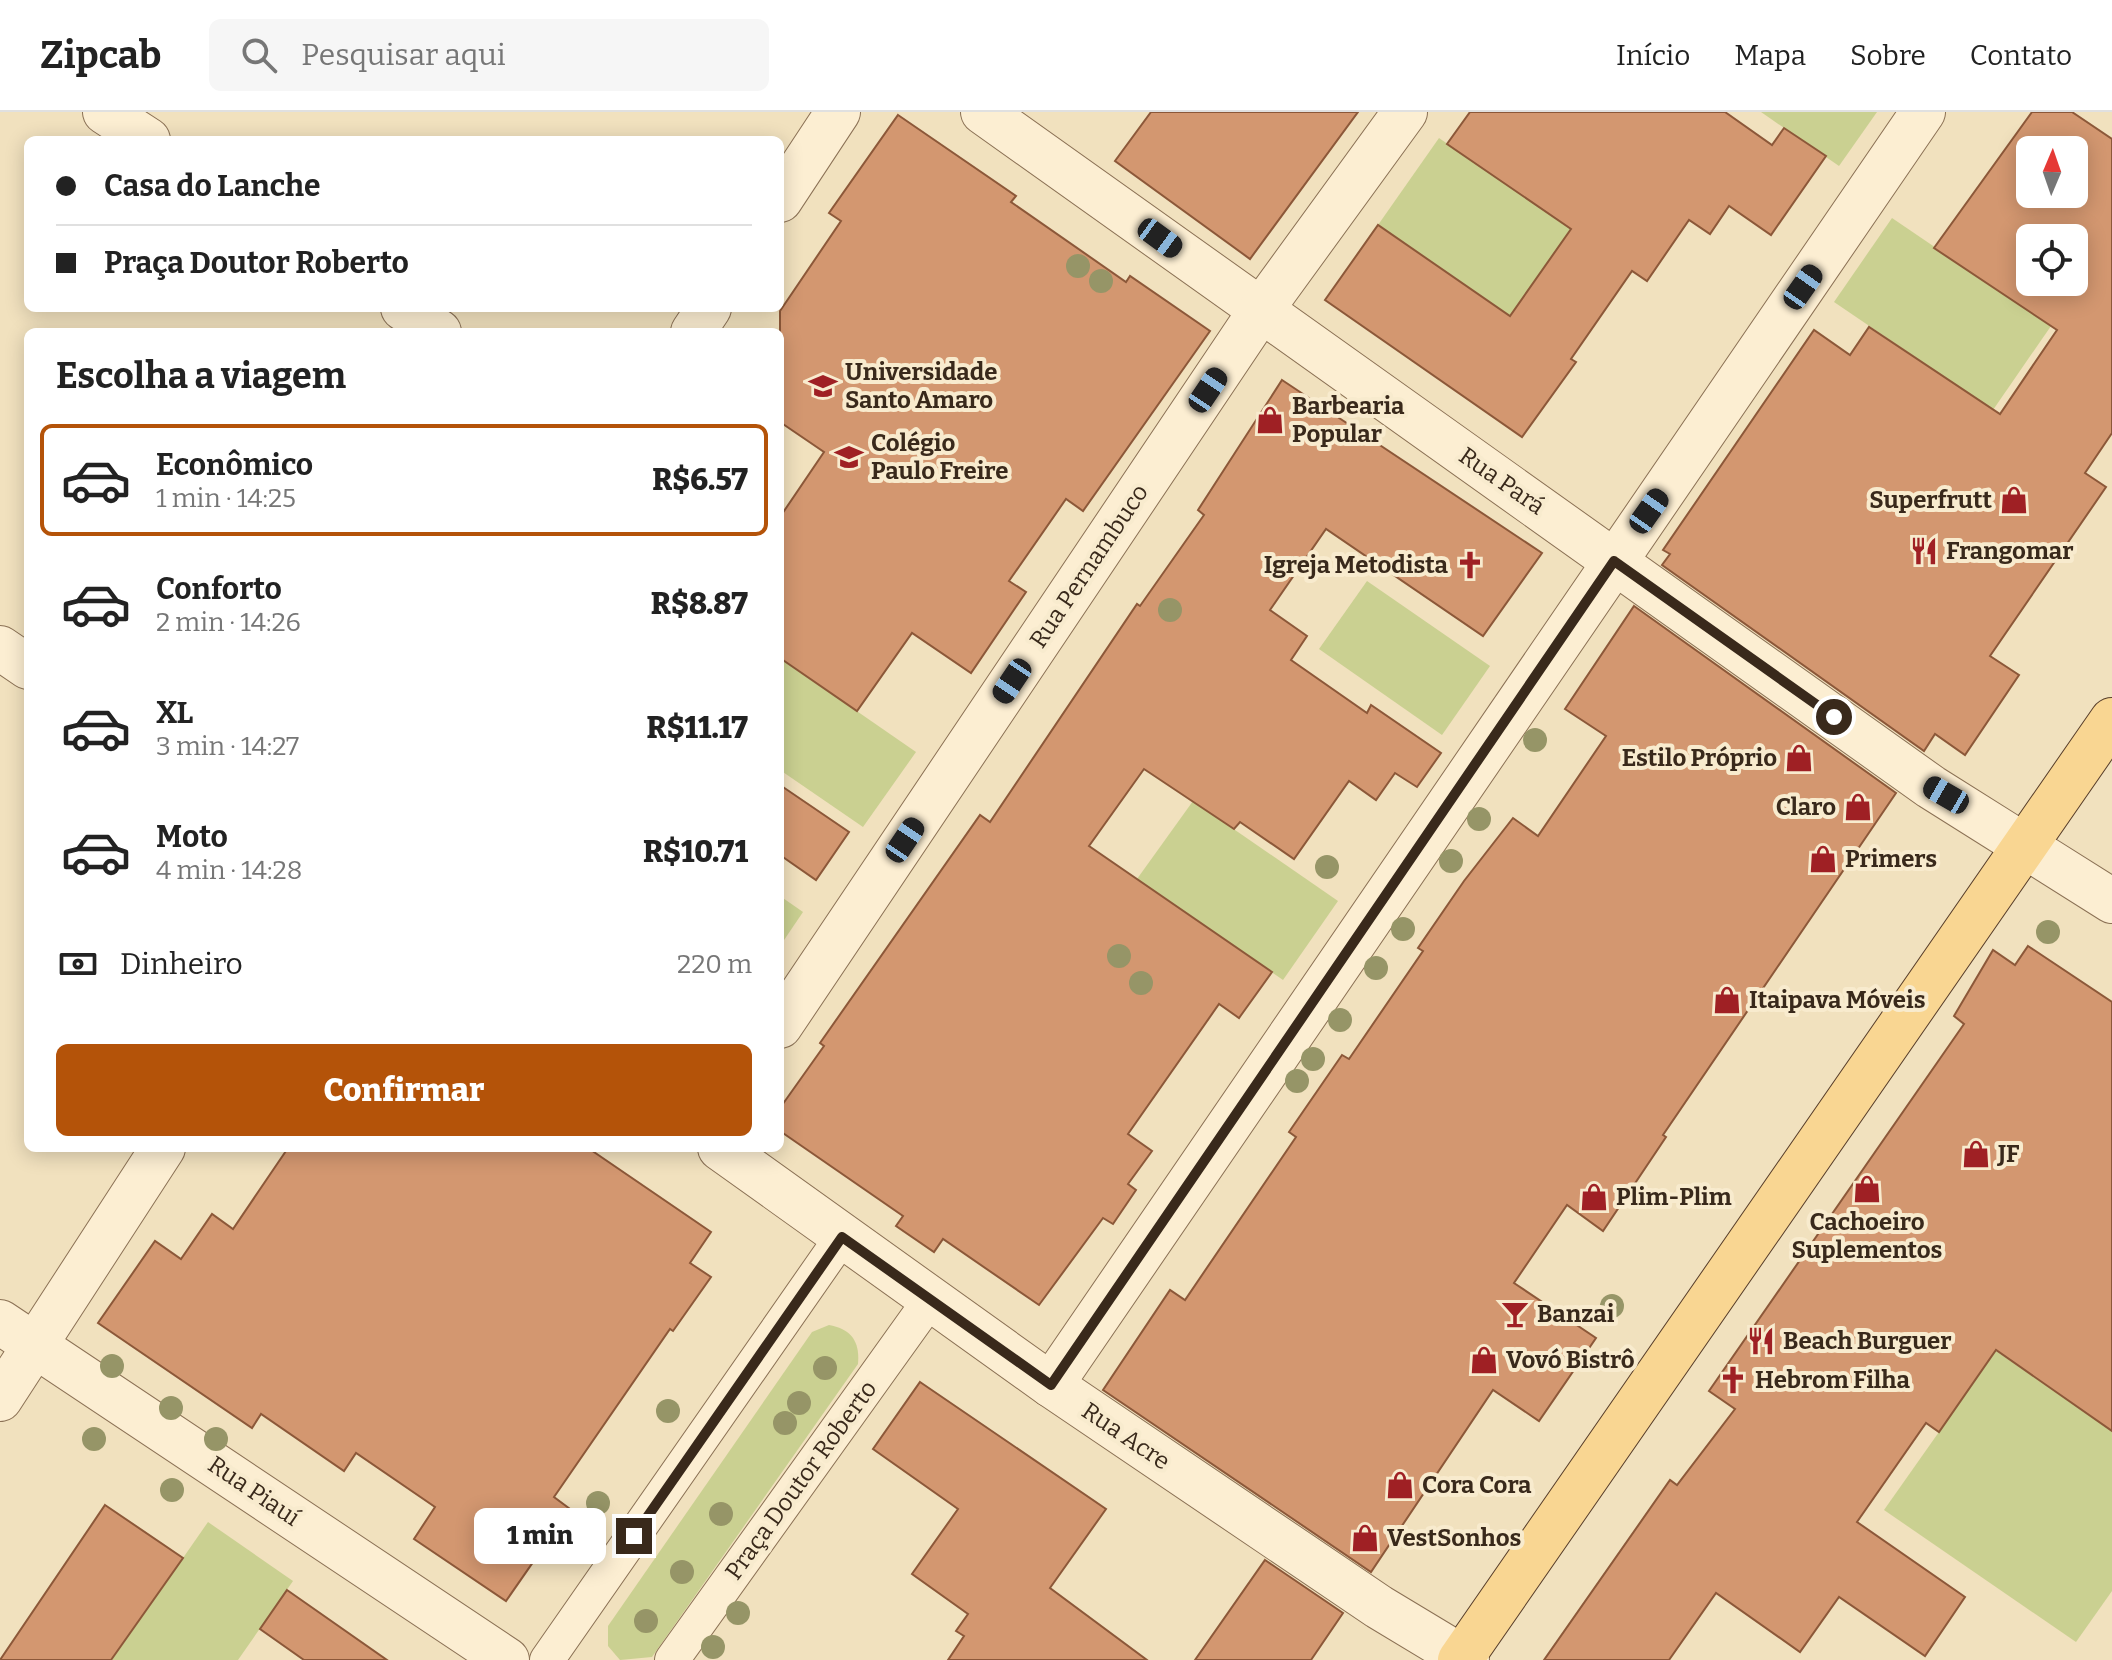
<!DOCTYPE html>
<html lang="pt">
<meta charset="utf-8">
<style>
:root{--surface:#fff;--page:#f6f6f6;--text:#222;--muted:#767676;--line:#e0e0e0;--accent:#b45309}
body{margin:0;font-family:Bitter,serif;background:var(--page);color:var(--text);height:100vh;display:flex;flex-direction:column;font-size:30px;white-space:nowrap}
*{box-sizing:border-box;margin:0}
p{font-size:26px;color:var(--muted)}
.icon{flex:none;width:44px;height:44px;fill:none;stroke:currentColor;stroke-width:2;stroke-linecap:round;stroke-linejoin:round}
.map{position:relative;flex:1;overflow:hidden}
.details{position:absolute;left:24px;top:216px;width:760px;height:824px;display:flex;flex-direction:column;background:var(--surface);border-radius:12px;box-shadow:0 4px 20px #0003}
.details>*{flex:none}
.hud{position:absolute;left:24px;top:24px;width:760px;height:176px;border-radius:12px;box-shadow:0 4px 20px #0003;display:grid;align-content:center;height:176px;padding:0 32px;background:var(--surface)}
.needle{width:52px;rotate:2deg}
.fabs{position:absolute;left:2016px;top:24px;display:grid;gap:16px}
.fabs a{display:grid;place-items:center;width:72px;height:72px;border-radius:12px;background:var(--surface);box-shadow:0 4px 20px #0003;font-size:40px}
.end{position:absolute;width:36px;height:36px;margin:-18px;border:10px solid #39291b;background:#fff;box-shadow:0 0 0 4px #fff}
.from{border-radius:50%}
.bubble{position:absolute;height:56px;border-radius:12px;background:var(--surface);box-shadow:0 4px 20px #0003;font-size:26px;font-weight:800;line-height:56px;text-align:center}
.car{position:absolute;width:24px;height:48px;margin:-24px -12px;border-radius:10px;box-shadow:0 0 6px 2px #0007;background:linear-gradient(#222 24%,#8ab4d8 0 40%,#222 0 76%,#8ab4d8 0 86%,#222 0)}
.hud b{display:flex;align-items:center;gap:28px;height:76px;font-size:30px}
.hud b+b{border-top:2px solid var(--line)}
.hud i{width:20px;height:20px;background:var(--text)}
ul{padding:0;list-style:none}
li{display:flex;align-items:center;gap:24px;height:112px;margin:0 16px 12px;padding:0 16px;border:4px solid transparent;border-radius:12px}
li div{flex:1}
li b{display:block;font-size:30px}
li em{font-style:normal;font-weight:800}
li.active{border-color:var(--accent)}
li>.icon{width:72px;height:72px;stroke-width:1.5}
h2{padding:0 32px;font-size:36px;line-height:96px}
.pay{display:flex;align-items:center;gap:20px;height:88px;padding:0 32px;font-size:30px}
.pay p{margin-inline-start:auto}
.primary-button{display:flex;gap:16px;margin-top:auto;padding:16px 32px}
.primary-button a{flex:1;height:92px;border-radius:12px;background:var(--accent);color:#fff;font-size:32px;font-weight:800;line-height:92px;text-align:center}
header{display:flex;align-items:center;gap:48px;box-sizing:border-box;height:112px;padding:0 40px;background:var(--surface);border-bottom:2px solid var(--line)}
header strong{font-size:38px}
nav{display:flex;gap:44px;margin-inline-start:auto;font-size:28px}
.search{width:560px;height:72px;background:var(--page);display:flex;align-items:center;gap:20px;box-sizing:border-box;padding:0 28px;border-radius:12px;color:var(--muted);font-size:30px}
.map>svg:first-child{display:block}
</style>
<header>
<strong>Zipcab</strong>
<div class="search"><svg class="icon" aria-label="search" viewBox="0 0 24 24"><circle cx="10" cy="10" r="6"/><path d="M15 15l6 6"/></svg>Pesquisar aqui</div>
<nav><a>Início</a><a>Mapa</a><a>Sobre</a><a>Contato</a></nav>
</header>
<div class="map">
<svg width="2112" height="1548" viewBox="0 0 2112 1548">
<rect width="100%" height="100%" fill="#f1e1be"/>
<g fill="#cad091">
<polygon points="1761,0 1877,0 1839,54"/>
<polygon points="1439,26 1571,117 1510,204 1378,113"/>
<polygon points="1892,106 2051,214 1993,298 1834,190"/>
<polygon points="1367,469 1490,554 1442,623 1319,537"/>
<polygon points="780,546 916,640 863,715 780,658"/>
<polygon points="1193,689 1338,789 1283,868 1137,767"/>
<polygon points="780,784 803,800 780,834"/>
<path d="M829,1213c22,4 31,16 29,39l-206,293 -32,3 -12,-14v-20l204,-294z"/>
<polygon points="1996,1239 2112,1319 2112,1479 2076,1530 1884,1398"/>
<polygon points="208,1410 293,1469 238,1548 112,1548"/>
</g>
<g fill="#d39770" stroke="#8c5839" stroke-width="2" fill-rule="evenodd">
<polygon points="1151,0 1358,0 1250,147 1115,49"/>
<polygon points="1470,0 1725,0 1772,33 1784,16 1826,44 1771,123 1729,94 1710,122 1689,108 1647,169 1632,159 1571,247 1576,250 1522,325 1325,188 1378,113 1510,204 1571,117 1447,32"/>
<path d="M2032,0h40l40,27v294l-27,40 21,14 -116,169 29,19 -54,80 -30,-21 -11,17 -262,-186 8,-11 -7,-4 151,-220 36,25 19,-28 131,87 57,-84 -123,-82zM2030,38h44v44h-44zM2030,126h44v44h-44z"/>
<polygon points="898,3 1016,84 1011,90 1126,170 1130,164 1210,219 1083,399 1066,387 1009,469 1026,480 971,561 912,521 857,599 780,546 780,405 824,340 780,310 780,199 841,109 829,101"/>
<polygon points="1282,268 1542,441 1483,524 1326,417 1270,498 1307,524 1291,548 1367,601 1371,593 1441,641 1417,675 1395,661 1376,688 1349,669 1294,747 1240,710 1234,717 1144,657 1089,734 1272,860 1239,906 1219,892 1128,1022 1152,1039 1128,1072 1136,1078 1113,1112 1103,1106 1039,1193 943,1127 934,1140 896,1114 903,1104 780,1019 780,996 824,934 820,931 980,703 990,710 1137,492 1140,494 1204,403 1198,398"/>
<polygon points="1634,494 1896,681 1663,1023 1666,1025 1603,1119 1567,1093 1514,1171 1596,1226 1539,1309 1493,1278 1371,1460 1103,1278 1170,1178 1185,1188 1296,1025 1289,1020 1342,943 1349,947 1423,839 1418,836 1464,769 1513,706 1538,724 1606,624 1565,597"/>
<polygon points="780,673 849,720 816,768 780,743"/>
<polygon points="2028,834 2112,890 2112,1319 1996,1238 1939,1320 1926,1311 1857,1410 1965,1485 1925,1544 1839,1485 1800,1540 1716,1481 1669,1548 1544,1548 1670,1368 1677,1373 1735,1297 1709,1279 1964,912 1954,904 1993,838 2015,853"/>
<polygon points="288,1036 588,1036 711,1120 690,1151 711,1165 673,1219 670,1217 554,1385 570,1397 506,1489 414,1427 435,1395 356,1341 344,1359 261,1302 252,1316 98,1211 155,1129 181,1147 212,1102 233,1117"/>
<polygon points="920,1270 1106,1397 1050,1476 1147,1548 948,1548 964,1524 956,1519 968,1502 912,1462 958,1397 873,1337"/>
<polygon points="105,1393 183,1446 111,1548 0,1548"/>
<polygon points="1265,1448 1343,1501 1311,1548 1195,1548"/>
<polygon points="287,1478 387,1548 304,1548 260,1517"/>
</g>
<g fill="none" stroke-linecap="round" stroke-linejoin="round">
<defs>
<g id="service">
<polyline points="547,1548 842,1125"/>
<polyline points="672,1548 930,1188"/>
</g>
<g id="minor">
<polyline points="105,0 148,28"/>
<polyline points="983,0 1931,675 2112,789"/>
<polyline points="780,88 838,0"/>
<polyline points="403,196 439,220"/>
<polyline points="693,220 709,196"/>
<polyline points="0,536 28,555"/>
<polyline points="780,914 1261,198 1405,0"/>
<polyline points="720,1036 1051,1273 1379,1495 1467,1548"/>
<polyline points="0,1210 507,1548"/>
<polyline points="1051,1273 1923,0"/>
<polyline points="0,1287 163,1036"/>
</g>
<polyline id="primary" points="1460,1548 2112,608"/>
</defs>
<use href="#service" stroke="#8b7155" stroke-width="36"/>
<use href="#minor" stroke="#8b7155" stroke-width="46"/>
<use href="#primary" stroke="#583e2a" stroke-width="46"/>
<use href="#service" stroke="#fceed2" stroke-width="34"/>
<use href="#minor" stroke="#fceed2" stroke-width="44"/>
<use href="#primary" stroke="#f9d692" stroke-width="44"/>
</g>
<g fill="#969567">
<circle cx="1078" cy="154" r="12"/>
<circle cx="1101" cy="169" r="12"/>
<circle cx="1170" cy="498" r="12"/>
<circle cx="1535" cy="628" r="12"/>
<circle cx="1479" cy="707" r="12"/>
<circle cx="1451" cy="749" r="12"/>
<circle cx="1327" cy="755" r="12"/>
<circle cx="1403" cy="817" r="12"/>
<circle cx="2048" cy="820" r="12"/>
<circle cx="1119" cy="844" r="12"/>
<circle cx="1376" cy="856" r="12"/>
<circle cx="1141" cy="871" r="12"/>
<circle cx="1340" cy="908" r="12"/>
<circle cx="1313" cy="947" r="12"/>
<circle cx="1297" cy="969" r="12"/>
<circle cx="1612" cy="1194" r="12"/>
<circle cx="112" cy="1254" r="12"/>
<circle cx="825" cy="1256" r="12"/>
<circle cx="799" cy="1291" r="12"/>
<circle cx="171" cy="1296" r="12"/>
<circle cx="668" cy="1299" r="12"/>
<circle cx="785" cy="1311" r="12"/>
<circle cx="94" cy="1327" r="12"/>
<circle cx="216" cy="1327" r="12"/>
<circle cx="172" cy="1378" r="12"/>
<circle cx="598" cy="1391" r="12"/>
<circle cx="721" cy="1402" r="12"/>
<circle cx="682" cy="1460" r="12"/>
<circle cx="738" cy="1501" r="12"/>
<circle cx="646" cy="1509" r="12"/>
<circle cx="713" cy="1535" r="12"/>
</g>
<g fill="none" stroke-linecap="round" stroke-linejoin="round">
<polyline stroke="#39291b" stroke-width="10" points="634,1424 842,1125 1051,1273 1614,449 1834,605"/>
</g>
<defs>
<symbol id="university-bare" viewBox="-9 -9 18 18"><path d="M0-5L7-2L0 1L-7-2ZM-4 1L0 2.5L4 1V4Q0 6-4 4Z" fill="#9f2024" stroke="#f8ebce" stroke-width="2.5" paint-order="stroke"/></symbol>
<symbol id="shop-bare" viewBox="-9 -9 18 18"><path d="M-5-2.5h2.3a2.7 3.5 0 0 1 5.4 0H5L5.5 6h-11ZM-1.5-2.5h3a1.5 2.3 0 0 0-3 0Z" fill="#9f2024" stroke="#f8ebce" stroke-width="2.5" paint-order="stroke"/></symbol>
<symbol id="school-bare" viewBox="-9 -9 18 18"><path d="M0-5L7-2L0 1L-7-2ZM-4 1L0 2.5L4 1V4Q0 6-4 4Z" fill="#9f2024" stroke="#f8ebce" stroke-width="2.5" paint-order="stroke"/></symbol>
<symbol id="restaurant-bare" viewBox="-9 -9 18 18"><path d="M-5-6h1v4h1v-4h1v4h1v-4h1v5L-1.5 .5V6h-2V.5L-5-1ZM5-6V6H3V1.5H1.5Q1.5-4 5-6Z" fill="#9f2024" stroke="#f8ebce" stroke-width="2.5" paint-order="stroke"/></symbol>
<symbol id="church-bare" viewBox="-9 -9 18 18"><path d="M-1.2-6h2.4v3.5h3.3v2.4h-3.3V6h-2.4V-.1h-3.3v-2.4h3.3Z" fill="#9f2024" stroke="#f8ebce" stroke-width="2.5" paint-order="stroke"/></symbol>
<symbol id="bar-bare" viewBox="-9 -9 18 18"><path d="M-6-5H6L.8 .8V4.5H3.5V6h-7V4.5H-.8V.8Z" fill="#9f2024" stroke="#f8ebce" stroke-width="2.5" paint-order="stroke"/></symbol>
</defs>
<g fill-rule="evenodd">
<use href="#university-bare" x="803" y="254" width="40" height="40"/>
<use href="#shop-bare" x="1250" y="288" width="40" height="40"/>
<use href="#school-bare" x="829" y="325" width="40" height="40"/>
<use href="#shop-bare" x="1994" y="368" width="40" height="40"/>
<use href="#restaurant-bare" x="1904" y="419" width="40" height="40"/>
<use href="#church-bare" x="1450" y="433" width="40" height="40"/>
<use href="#shop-bare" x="1779" y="626" width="40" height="40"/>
<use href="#shop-bare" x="1838" y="675" width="40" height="40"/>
<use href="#shop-bare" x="1803" y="727" width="40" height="40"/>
<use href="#shop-bare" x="1707" y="868" width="40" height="40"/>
<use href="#shop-bare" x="1956" y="1022" width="40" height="40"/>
<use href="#shop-bare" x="1847" y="1057" width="40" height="40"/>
<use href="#shop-bare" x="1574" y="1065" width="40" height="40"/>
<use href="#bar-bare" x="1495" y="1182" width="40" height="40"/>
<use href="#restaurant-bare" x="1741" y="1209" width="40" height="40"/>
<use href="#shop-bare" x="1464" y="1228" width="40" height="40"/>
<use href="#church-bare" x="1713" y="1248" width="40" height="40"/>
<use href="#shop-bare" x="1380" y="1353" width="40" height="40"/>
<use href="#shop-bare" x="1345" y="1406" width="40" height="40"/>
</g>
<g text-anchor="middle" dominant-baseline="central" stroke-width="8" stroke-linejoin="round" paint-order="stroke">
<g font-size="24" font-weight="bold" fill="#39291b" stroke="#f8ebce" text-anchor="start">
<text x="845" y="260">Universidade<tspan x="845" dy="28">Santo Amaro</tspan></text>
<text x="1292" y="294">Barbearia<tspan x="1292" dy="28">Popular</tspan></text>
<text x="871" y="331">Colégio<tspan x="871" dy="28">Paulo Freire</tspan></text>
<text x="1992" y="388" text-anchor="end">Superfrutt</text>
<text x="1946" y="439">Frangomar</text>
<text x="1448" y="453" text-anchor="end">Igreja Metodista</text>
<text x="1777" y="646" text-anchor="end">Estilo Próprio</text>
<text x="1836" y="695" text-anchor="end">Claro</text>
<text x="1845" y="747">Primers</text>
<text x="1749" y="888">Itaipava Móveis</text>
<text x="1998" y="1042">JF</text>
<text x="1616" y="1085">Plim-Plim</text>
<text x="1867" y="1110" text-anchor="middle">Cachoeiro<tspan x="1867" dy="28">Suplementos</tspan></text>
<text x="1537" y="1202">Banzai</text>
<text x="1783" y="1229">Beach Burguer</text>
<text x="1506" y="1248">Vovó Bistrô</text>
<text x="1755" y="1268">Hebrom Filha</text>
<text x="1422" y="1373">Cora Cora</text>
<text x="1387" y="1426">VestSonhos</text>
</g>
<g font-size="24" fill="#39291b" stroke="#f8ebce">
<text transform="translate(1502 369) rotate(35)">Rua Pará</text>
<text transform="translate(1089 454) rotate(-56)">Rua Pernambuco</text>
<text transform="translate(1126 1324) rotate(34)">Rua Acre</text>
<text transform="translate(801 1368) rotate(-54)">Praça Doutor Roberto</text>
<text transform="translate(254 1379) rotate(34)">Rua Piauí</text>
</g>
</g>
</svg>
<div class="fabs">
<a><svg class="needle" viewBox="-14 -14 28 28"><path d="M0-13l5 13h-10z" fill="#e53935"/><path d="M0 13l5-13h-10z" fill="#767676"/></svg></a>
<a><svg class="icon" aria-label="locate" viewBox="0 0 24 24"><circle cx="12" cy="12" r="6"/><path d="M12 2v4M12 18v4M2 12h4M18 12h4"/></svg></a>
</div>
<i class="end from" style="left:1834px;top:605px"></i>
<i class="end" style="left:634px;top:1424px"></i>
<div class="bubble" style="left:474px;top:1396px;width:132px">1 min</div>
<i class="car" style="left:1160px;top:126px;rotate:126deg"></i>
<i class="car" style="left:1803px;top:175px;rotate:35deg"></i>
<i class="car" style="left:1208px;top:278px;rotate:34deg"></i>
<i class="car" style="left:1649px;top:399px;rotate:35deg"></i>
<i class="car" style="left:1012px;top:569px;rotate:214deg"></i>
<i class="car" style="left:1946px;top:683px;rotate:300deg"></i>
<i class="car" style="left:905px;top:728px;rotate:34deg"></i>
<div class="hud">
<b><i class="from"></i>Casa do Lanche</b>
<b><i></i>Praça Doutor Roberto</b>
</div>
<section class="details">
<h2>Escolha a viagem</h2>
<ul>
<li class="active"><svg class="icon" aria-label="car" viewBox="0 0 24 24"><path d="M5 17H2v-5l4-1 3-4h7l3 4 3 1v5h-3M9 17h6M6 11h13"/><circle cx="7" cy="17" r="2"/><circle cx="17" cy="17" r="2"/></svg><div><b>Econômico</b><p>1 min · 14:25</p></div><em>R$6.57</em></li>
<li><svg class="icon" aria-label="car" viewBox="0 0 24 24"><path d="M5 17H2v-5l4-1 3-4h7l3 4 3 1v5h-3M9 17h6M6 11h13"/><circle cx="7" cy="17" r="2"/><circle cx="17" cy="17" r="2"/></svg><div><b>Conforto</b><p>2 min · 14:26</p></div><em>R$8.87</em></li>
<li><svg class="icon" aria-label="car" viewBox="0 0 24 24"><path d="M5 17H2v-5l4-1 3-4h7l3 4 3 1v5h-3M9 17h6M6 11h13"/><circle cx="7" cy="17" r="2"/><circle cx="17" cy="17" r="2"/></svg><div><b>XL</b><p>3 min · 14:27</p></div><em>R$11.17</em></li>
<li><svg class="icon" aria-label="car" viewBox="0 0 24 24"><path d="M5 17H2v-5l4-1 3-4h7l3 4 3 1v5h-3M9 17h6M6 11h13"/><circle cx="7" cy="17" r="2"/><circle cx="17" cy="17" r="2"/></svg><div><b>Moto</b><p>4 min · 14:28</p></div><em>R$10.71</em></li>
</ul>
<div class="pay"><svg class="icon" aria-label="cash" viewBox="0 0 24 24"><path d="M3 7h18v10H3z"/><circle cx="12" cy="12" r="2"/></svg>Dinheiro<p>220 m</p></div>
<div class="primary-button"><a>Confirmar</a></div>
</section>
</div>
